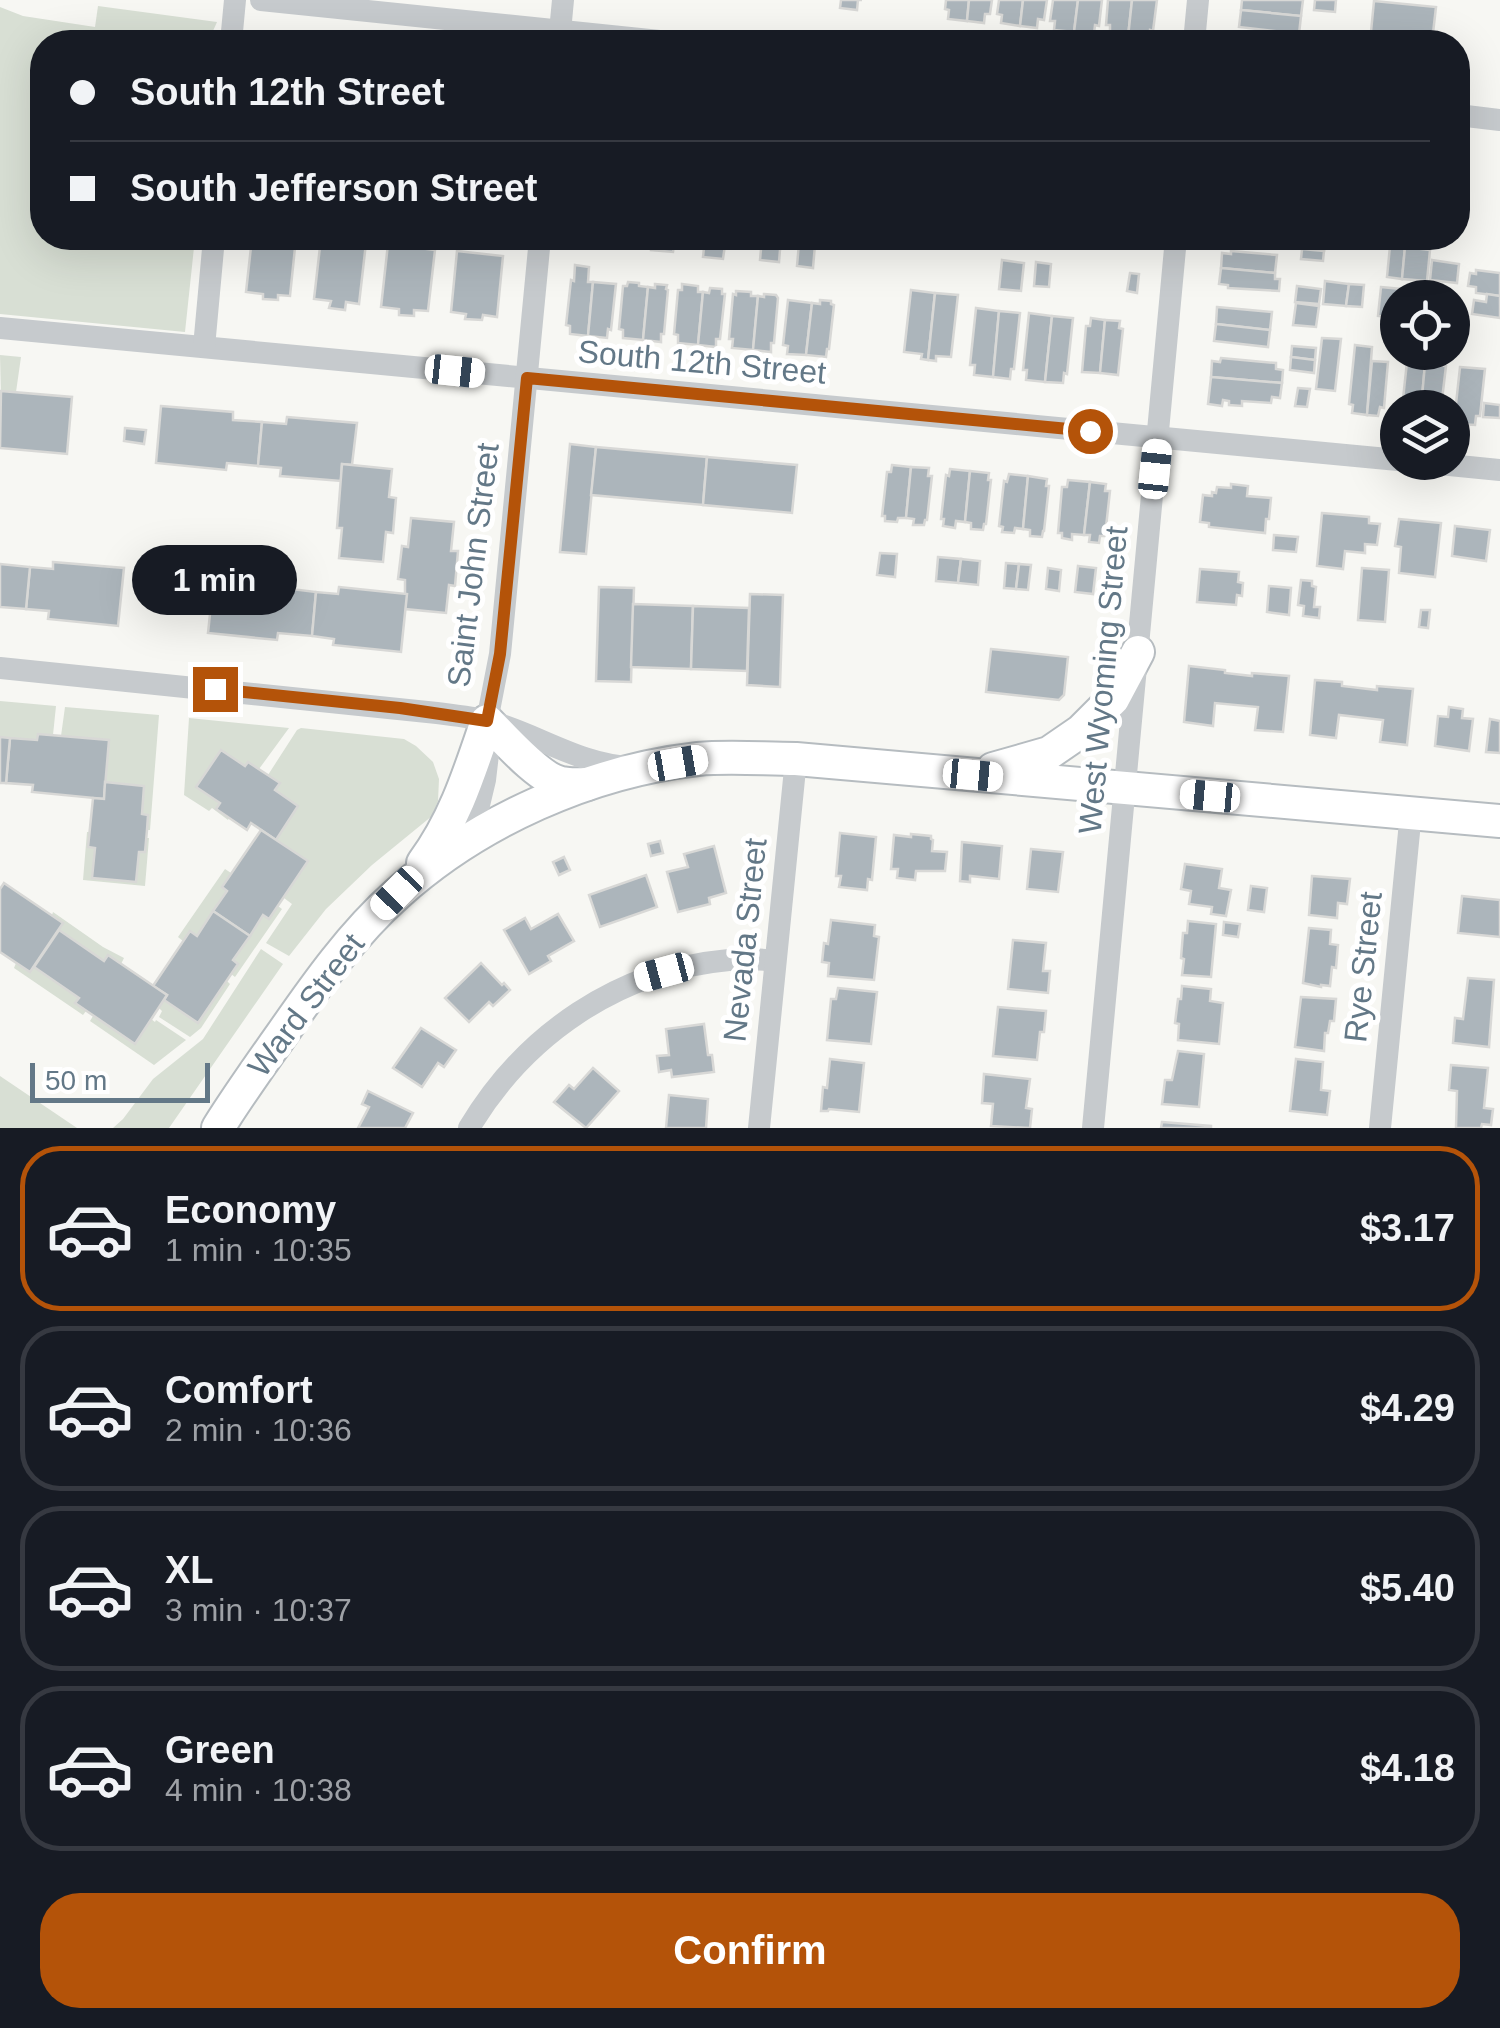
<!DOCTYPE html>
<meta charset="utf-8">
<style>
:root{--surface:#171b24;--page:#242831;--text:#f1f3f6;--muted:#9ea1a6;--line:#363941;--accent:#b45309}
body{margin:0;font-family:Arial,sans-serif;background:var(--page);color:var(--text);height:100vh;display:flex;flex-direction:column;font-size:38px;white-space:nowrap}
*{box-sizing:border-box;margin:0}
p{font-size:32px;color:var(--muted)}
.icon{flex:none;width:55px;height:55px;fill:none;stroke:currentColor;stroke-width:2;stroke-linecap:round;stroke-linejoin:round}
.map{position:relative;height:1128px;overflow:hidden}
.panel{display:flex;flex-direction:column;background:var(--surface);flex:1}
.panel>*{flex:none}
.guide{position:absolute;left:30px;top:30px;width:1440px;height:220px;border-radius:40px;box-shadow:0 10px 40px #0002;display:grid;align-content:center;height:220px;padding:0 40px;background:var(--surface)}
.buttons{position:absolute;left:1380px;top:280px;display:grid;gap:20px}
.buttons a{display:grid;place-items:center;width:90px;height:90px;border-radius:50%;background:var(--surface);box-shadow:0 10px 40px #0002;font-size:50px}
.scale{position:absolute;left:30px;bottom:25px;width:180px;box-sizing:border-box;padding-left:10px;border:5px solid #637887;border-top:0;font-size:28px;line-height:35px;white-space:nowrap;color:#637887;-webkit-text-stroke:8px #fff;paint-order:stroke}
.end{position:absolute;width:45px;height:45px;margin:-22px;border:12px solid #b45309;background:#fff;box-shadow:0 0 0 5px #fff}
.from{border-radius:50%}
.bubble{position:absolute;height:70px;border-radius:35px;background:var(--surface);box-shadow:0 10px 40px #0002;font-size:32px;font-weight:600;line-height:70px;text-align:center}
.car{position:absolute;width:30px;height:60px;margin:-30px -15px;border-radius:12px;box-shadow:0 0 8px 2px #0007;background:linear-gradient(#fff 24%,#345 0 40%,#fff 0 76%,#345 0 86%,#fff 0)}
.guide b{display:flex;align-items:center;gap:35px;height:95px;font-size:38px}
.guide b+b{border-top:2px solid var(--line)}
.guide i{width:25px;height:25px;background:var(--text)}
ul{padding:18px 0 0;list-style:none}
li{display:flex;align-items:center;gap:30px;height:165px;margin:0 20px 15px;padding:0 20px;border:5px solid var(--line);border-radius:40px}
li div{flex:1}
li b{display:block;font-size:38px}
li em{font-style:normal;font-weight:600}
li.current{border-color:var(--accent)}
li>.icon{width:90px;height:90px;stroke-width:1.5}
.action{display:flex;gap:20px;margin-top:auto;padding:20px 40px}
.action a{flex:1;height:115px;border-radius:40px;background:var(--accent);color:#fff;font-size:40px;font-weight:600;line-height:115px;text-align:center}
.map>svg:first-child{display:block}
</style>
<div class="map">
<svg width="1500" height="1128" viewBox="0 0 1500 1128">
<rect width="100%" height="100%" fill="#f7f7f3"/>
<g fill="#d8dfd4">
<polygon points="98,6 217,22 208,42 42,42 42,238 195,238 185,332 0,314 0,7 23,16 95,27"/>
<polygon points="0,355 21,357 16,392 2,391 1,396"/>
<polygon points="0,701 56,706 53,735 38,734 37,740 0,737"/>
<polygon points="65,707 159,715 150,830 147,830 148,815 142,814 144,786 105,782 109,740 61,736"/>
<polygon points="189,718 289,728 259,769 248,762 245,766 221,750 196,787 220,803 216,809 229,818 228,820 212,808 209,811 184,795"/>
<polygon points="301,728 404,739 416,746 433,762 439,779 438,801 432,816 372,865 326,909 289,956 266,943 292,904 284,898 308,862 276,840 298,806 275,790 279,783 268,775 297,730"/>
<polygon points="87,832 89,832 88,847 95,848 92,878 139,852 145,852 146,838 149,838 145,886 83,880"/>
<polygon points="225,869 231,873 222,886 227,891 197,936 183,941 178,937"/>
<polygon points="278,906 282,909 235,977 231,974 233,960 263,915 269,919"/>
<polygon points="53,912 103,947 124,958 121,964 108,955 104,961 59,930 63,923 52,915"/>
<polygon points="261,949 283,964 169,1128 113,1128 123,1119 153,1079 203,1039"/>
<polygon points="16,963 30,972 34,967 79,998 75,1003 86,1011 83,1015 14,968"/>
<polygon points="227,981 230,984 201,1028 190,1037 159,1017 162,1011 159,1008 164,1000 198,1023"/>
<polygon points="93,1016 134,1044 151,1019 155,1022 156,1020 186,1040 154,1065 90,1021"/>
<polygon points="0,1076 77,1128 0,1128"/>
</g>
<g fill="#acb5bb" stroke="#d8d8d6" stroke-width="2.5">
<polygon points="841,0 862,0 858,0 857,10 840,8"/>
<polygon points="946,0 969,0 967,21 948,19 949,10 945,9"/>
<polygon points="969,0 992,0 990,14 985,14 984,23 967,21"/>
<polygon points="999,0 1023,0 1020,26 1001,23 1002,15 997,14"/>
<polygon points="1023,0 1047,0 1044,20 1038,19 1037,28 1020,26"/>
<polygon points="1053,0 1078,0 1074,32 1054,30 1055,21 1050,21"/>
<polygon points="1078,0 1102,0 1099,26 1095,25 1094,34 1074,32"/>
<polygon points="1108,0 1132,0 1128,37 1110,35 1110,25 1106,25"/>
<polygon points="1132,0 1157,0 1153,31 1150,30 1149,39 1128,37"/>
<polygon points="1242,0 1303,0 1301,16 1241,10"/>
<polygon points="1315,0 1336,0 1335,12 1314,10"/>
<polygon points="1374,1 1436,7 1432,42 1370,42"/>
<polygon points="1241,10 1301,16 1299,34 1239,27"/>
<polygon points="252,238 296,238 290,296 278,295 278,300 263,299 263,294 246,292"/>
<polygon points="321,238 366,243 359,304 346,302 345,310 329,308 331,301 314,299"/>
<polygon points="596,238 617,238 616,248 596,246"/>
<polygon points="652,238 675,238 673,252 651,250"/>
<polygon points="705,238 726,238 723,259 703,257"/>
<polygon points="762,238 781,238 779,262 760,260"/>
<polygon points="1303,239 1325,242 1324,251 1302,249"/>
<polygon points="799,243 815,245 813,268 797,266"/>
<polygon points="388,244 435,250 428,311 414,310 414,316 399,315 399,309 381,307"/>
<polygon points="1390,246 1405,247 1402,279 1387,277"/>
<polygon points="1405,247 1430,250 1427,281 1402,279"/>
<polygon points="1302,249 1324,251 1323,261 1301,259"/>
<polygon points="457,251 503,256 497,317 483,315 482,320 465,319 466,314 451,312"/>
<polygon points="1231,251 1277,255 1275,273 1221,268 1222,253 1231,254"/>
<polygon points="1002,260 1024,263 1021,291 999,289"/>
<polygon points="1432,260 1459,264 1457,283 1430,280"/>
<polygon points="1036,262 1051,264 1049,287 1034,286"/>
<polygon points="575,265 589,267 588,282 593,282 588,336 570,334 570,326 566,325 571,280 574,281"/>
<polygon points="1221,268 1275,273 1275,279 1280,279 1279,291 1228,288 1228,285 1219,284"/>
<polygon points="1476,270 1500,273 1500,296 1476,293 1476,287 1468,286 1470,273 1476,274"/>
<polygon points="1130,273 1139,274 1137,293 1127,291"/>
<polygon points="1325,281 1349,284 1346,306 1323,304"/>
<polygon points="593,282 616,284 611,330 608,329 607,338 588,336"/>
<polygon points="628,282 639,283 639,286 648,287 643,340 623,338 623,330 619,329 623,286 627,286"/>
<polygon points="655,284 667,285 666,289 668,290 664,334 661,334 661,342 643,340 648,287 655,288"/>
<polygon points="682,284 698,286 698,292 703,292 698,345 678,343 678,335 674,334 678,290 682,290"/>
<polygon points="1349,284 1364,285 1362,307 1346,306"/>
<polygon points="1297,286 1321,289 1319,304 1295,302"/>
<polygon points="1381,287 1401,289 1401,298 1398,298 1398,318 1378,316"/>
<polygon points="710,288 722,289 722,294 725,294 720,339 716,339 716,347 698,345 703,292 709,293"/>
<polygon points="911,290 935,293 928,360 921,359 922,354 904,352"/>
<polygon points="736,291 751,292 751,296 758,296 753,350 732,348 733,339 729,339 733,294 736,295"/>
<polygon points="935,293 958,295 951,357 936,356 936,361 928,360"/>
<polygon points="764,294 776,295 778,298 774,343 771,343 771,352 753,350 758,296 764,297"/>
<polygon points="1487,294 1500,296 1500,318 1472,314 1474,300 1486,302"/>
<polygon points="788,300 812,303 806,355 787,354 788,346 783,345"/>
<polygon points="820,300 831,301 831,304 834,305 829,349 827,349 826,357 806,355 812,303 820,304"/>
<polygon points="1296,303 1319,306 1316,327 1293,325"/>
<polygon points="1217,307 1272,312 1270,330 1216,324"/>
<polygon points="976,308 999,311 993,377 974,375 975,365 970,365"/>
<polygon points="999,311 1020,313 1014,369 1011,369 1010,379 993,377"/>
<polygon points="1029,313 1052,316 1045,382 1026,380 1027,370 1023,370"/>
<polygon points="1052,316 1073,318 1067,374 1064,373 1063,383 1045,382"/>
<polygon points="1091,318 1105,320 1100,373 1082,372 1086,326 1090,326"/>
<polygon points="1105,320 1120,321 1119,328 1123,329 1118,375 1100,373"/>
<polygon points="1216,324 1270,330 1268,347 1214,341"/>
<polygon points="1322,338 1341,339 1335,391 1316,389"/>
<polygon points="1355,345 1372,347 1367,415 1352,413 1353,405 1349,404"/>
<polygon points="1292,346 1316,348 1315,360 1291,357"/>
<polygon points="1291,357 1315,360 1314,373 1290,370"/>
<polygon points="1221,358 1276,363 1276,369 1283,370 1282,383 1211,377 1212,361 1220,362"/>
<polygon points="1372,361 1388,362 1384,408 1380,407 1378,416 1367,415"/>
<polygon points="1407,362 1425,364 1421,408 1402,408"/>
<polygon points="1425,364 1446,366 1441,408 1421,408"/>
<polygon points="1460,367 1485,369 1480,416 1476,416 1475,425 1458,424 1459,413 1455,413"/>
<polygon points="1211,377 1282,383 1280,398 1272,397 1271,403 1242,401 1242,406 1229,405 1229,401 1223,400 1222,406 1208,404"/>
<polygon points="1298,388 1310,389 1307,407 1295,406"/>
<polygon points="1,391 72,397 67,454 0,448"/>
<polygon points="1484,403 1500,405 1500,418 1483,417"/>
<polygon points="161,406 233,412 233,420 262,422 258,466 227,463 226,470 156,463"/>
<polygon points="287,417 357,423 352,465 342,464 341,481 280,476 281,468 258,466 262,422 286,424"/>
<polygon points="125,428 146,430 144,444 124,441"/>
<polygon points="570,444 596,447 586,554 560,552"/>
<polygon points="596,447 707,457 703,505 591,495"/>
<polygon points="707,457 797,465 792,513 703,505"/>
<polygon points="342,464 392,469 389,497 396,498 393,533 386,532 383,562 339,558 342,528 337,528"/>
<polygon points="892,465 911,467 906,518 898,518 897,522 885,521 885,516 882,516 887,472 891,472"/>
<polygon points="911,467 929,468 928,476 932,476 927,520 925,520 924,525 913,525 914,519 906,518"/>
<polygon points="950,469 970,471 965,522 956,521 955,528 943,526 944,519 941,519 946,475 949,476"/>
<polygon points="970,471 989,473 988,480 991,480 986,524 984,524 983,530 971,529 971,523 965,522"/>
<polygon points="1009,474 1028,476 1023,529 1015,528 1014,533 1002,532 1003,527 999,526 1004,481 1007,482"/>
<polygon points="1028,476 1047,479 1046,486 1049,486 1044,531 1043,531 1042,537 1030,536 1030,530 1023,529"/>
<polygon points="1068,480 1090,482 1084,535 1072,534 1072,540 1062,538 1062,533 1058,533 1062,487 1067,487"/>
<polygon points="1090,482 1106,484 1105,491 1110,491 1105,536 1100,536 1099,543 1089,542 1090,535 1084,535"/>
<polygon points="1231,484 1248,486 1247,496 1271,498 1269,519 1266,519 1265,533 1209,527 1209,523 1200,522 1203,495 1212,496 1212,492 1216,493 1217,487 1231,488"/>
<polygon points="1322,513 1369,517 1369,523 1380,524 1377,545 1365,544 1365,553 1345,551 1343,569 1317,566"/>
<polygon points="411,518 454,522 451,551 458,551 455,586 449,585 446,613 405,609 405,580 398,579 402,546 408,547"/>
<polygon points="1399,519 1441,523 1435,577 1399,573 1401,547 1395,546"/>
<polygon points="1455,526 1490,530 1486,561 1452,556"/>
<polygon points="1274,535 1298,537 1296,552 1273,550"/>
<polygon points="880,553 897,554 895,577 877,575"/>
<polygon points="938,557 961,559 958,583 936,581"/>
<polygon points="961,559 980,561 978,585 958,583"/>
<polygon points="53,562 124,568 118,626 48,619 49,611 26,609 30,567 53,569"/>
<polygon points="1006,563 1019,564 1016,589 1004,588"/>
<polygon points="0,564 30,567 26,609 0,607"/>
<polygon points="1019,564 1031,565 1028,590 1016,589"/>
<polygon points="1078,566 1096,568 1093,594 1075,592"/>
<polygon points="1048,568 1061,570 1059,591 1046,589"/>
<polygon points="1362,568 1389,570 1385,622 1358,620"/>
<polygon points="1200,569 1239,572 1238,582 1243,583 1242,596 1237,595 1236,605 1197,602"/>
<polygon points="214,576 283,583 283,588 316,592 312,636 278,633 277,640 208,633"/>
<polygon points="1301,580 1312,581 1312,586 1316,587 1314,607 1320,607 1319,618 1303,616 1304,606 1298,605"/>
<polygon points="1269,586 1291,588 1289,615 1267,612"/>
<polygon points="339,587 407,594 401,652 333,645 334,639 312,636 316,592 338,594"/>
<polygon points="599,587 634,588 631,682 596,681"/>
<polygon points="750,594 783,595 780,687 747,685"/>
<polygon points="633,604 693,606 691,669 631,667"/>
<polygon points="693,606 749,608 747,671 691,669"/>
<polygon points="1421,610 1430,610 1428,628 1419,627"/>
<polygon points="991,649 1068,657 1064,695 1059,700 986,692"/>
<polygon points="1189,666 1225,670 1225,673 1252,676 1252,673 1289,676 1283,732 1255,730 1258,707 1215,703 1213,726 1184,722"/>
<polygon points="1315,680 1342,682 1342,686 1377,690 1377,686 1413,689 1407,745 1380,742 1383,720 1339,715 1336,738 1310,735"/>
<polygon points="1449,707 1463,709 1462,718 1473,719 1469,751 1435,746 1438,716 1448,717"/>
<polygon points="1490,719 1500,721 1500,753 1486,752"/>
<polygon points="38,734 109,740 104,799 32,792 33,785 6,783 10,738 37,740"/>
<polygon points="0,737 10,738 6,783 0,783"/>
<polygon points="221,750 245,766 248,762 280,783 275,790 298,806 276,840 251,823 247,830 216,809 220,803 196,787"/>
<polygon points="105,782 144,786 142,814 148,815 147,830 145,852 139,852 136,882 92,878 95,848 88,847 93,798 104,799"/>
<polygon points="261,830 308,861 269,919 263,915 250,936 213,911 227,891 222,887"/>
<polygon points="840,833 876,837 872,880 868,879 867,890 839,887 841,876 836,876"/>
<polygon points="911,834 931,836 931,839 933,840 932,851 947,852 945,871 916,871 915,880 897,878 898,869 891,869 894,835 911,837"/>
<polygon points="660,841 663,853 651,856 648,844"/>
<polygon points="962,842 1002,846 999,879 970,876 970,882 960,881"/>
<polygon points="714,846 726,893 709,898 710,904 678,912 667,872 688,867 684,854"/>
<polygon points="1031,849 1063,852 1058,892 1027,889"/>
<polygon points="564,857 570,870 559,875 553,862"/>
<polygon points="1185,864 1222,869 1219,888 1231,890 1226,916 1211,914 1212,907 1189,904 1191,891 1181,889"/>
<polygon points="646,875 657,907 600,927 589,895"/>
<polygon points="1312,876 1350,879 1347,904 1338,903 1337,918 1309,915"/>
<polygon points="4,883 63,923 30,972 0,952 0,889"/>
<polygon points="1251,886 1267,888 1264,912 1248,910"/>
<polygon points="1462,896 1500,900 1500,937 1458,933"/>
<polygon points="213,911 250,936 233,960 238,964 198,1023 164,1000 167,995 153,986 190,931 197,936"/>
<polygon points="558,914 574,941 548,956 551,961 529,974 504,930 525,918 531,929"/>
<polygon points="831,920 875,925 874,936 879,937 874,980 828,976 829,963 822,962 824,943 828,944"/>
<polygon points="1188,921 1216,924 1211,977 1182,975 1184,959 1181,958 1183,933 1187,933"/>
<polygon points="1224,922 1240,924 1238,937 1223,935"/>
<polygon points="1309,928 1331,930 1330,944 1338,945 1336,968 1332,967 1330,986 1321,985 1321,987 1303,983"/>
<polygon points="59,930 104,961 108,955 167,995 135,1044 75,1003 79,998 34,967"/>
<polygon points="1013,940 1046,943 1043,971 1050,971 1048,993 1008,989"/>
<polygon points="481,963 502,985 504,983 510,990 493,1006 489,1002 469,1022 445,998"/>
<polygon points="1468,978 1494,980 1489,1047 1453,1043 1455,1018 1463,1019"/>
<polygon points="1182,986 1211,989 1210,1001 1223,1003 1219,1044 1178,1040 1179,1024 1175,1023 1178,999 1181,999"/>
<polygon points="838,988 877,992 871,1044 827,1040 831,999 836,999"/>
<polygon points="1301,997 1336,999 1334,1021 1330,1021 1328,1033 1325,1033 1324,1051 1295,1047"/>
<polygon points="998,1007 1046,1011 1044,1032 1040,1032 1037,1060 993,1056"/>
<polygon points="704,1024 708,1055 712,1055 714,1072 672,1077 671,1070 659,1072 657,1056 669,1055 666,1029"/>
<polygon points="421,1028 456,1050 444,1067 438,1063 422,1087 393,1068"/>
<polygon points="1178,1051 1204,1054 1199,1107 1162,1104 1165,1080 1172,1080"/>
<polygon points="830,1059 864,1063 859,1112 829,1109 828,1111 821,1111 823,1087 827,1088"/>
<polygon points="1296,1059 1323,1062 1321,1090 1330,1091 1327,1115 1290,1111"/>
<polygon points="1451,1065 1488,1068 1484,1108 1493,1109 1491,1125 1482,1124 1481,1128 1456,1128 1457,1091 1449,1090"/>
<polygon points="593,1068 619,1091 586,1128 554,1102 569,1085 574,1089"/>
<polygon points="984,1074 1030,1079 1026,1108 1032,1109 1030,1128 991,1126 993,1104 982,1103"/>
<polygon points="368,1091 413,1113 405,1128 358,1128 369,1107 362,1104"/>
<polygon points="669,1095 708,1099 706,1128 666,1128"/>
<polygon points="1162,1122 1211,1126 1211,1128 1161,1128"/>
</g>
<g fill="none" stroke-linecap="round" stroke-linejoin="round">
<defs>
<g id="secondary">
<polyline points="993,769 1049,753 1081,731 1113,699 1138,652"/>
<path d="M423,863c32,-43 47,-92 64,-142 17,17 53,59 75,62 8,2 17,1 25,1"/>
<path d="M218,1128c20,-32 42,-63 64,-94 34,-49 70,-100 115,-140 81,-73 193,-123 301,-135 32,-3 66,0 98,0l704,62"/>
</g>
</defs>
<use href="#secondary" stroke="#b6bcc0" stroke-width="36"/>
<g stroke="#c6cacd" stroke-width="22">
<polyline points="261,0 669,42"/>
<polyline points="231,42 235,0"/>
<polyline points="559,42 563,0"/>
<polyline points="1194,42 1198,0"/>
<polyline points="1458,115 1500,120"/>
<polyline points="0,328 1398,460"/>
<polyline points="204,347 214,238"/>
<polyline points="1419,462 1500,470"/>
<path d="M0,668l437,45c16,2 32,4 48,7 49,12 93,45 146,47"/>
<polyline points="465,842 474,826 485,780 488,754 487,721 500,654 540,238"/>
<path d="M469,1128c56,-94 150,-158 260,-168 15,-2 30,0 45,0"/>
<polyline points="759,1128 796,759"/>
<polyline points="1093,1128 1176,238"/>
<polyline points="1380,1128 1411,812"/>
</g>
<use href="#secondary" stroke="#fff" stroke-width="32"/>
</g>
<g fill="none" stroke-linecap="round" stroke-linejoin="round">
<polyline stroke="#b45309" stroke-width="12" points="215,689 400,708 487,721 500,654 527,378 1090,431"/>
</g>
<g text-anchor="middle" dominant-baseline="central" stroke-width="10" stroke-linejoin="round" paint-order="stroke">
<g font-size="32" fill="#637887" stroke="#fff">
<text transform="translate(702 362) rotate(5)">South 12th Street</text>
<text transform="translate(473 565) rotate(-83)">Saint John Street</text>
<text transform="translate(1103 680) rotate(-85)">West Wyoming Street</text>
<text transform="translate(745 940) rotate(-84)">Nevada Street</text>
<text transform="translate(1363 967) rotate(-84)">Rye Street</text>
<text transform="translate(306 1005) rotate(-53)">Ward Street</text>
</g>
</g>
</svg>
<div class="buttons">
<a><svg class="icon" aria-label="locate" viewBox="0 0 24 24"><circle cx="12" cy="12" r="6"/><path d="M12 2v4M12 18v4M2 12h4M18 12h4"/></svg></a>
<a><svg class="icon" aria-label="layers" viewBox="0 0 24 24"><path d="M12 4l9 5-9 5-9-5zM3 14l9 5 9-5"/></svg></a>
</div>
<div class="scale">50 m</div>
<i class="end from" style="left:1090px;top:431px"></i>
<i class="end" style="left:215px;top:689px"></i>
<div class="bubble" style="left:132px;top:545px;width:165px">1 min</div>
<i class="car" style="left:455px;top:371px;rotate:96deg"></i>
<i class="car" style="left:1155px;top:469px;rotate:6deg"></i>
<i class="car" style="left:678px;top:763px;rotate:80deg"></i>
<i class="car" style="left:973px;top:775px;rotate:95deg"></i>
<i class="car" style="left:1210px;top:796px;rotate:275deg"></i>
<i class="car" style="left:397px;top:893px;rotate:224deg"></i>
<i class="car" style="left:664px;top:972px;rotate:255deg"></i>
<div class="guide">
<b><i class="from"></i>South 12th Street</b>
<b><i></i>South Jefferson Street</b>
</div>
</div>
<section class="panel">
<ul>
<li class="current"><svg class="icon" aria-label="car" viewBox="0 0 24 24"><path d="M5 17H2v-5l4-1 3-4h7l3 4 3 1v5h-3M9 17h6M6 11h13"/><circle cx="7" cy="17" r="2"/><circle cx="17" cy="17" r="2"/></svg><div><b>Economy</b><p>1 min · 10:35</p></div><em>$3.17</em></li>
<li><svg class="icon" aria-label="car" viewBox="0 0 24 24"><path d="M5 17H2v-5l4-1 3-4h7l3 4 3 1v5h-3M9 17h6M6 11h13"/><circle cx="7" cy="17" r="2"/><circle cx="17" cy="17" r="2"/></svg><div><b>Comfort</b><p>2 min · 10:36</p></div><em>$4.29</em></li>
<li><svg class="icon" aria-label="car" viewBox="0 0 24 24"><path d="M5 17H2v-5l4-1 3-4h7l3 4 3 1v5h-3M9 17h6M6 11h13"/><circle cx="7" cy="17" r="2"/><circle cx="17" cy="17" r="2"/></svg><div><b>XL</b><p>3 min · 10:37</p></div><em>$5.40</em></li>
<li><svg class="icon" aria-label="car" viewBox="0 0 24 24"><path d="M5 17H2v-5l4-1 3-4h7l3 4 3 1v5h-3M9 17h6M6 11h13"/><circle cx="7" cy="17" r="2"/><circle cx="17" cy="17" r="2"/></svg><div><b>Green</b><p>4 min · 10:38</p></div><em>$4.18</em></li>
</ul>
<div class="action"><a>Confirm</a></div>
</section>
